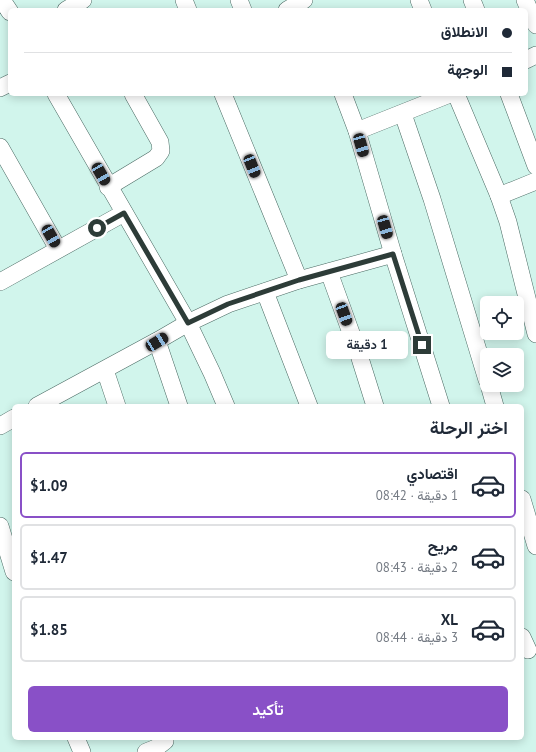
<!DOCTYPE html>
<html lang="ar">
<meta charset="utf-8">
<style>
:root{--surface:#fff;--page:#f2f2f3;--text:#1f2937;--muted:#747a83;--line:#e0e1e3;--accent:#8950c7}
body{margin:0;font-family:"PT Sans",Vazirmatn,sans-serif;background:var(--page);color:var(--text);direction:rtl;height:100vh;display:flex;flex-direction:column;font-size:15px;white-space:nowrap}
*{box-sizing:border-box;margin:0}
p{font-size:13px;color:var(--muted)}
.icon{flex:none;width:22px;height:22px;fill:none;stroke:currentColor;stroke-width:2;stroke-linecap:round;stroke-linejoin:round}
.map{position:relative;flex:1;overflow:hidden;direction:ltr}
.panel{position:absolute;left:12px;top:404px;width:512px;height:336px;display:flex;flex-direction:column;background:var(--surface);border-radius:6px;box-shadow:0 2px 10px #0003;direction:rtl}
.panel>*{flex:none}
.guide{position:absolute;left:8px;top:8px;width:520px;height:88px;border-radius:6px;box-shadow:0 2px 10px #0003;direction:rtl;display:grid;align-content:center;height:88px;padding:0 16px;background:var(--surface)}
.tools{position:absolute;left:480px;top:296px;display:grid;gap:8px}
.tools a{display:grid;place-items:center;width:44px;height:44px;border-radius:6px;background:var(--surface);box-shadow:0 2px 10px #0003;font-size:20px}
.end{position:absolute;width:18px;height:18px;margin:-9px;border:5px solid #2d3c38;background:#fff;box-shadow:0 0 0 2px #fff}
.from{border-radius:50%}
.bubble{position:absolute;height:28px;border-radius:6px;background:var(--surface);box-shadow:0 2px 10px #0003;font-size:13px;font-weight:600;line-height:28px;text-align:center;direction:rtl}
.car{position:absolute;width:12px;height:24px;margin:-12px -6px;border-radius:5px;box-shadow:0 0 3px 1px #0007;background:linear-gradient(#222 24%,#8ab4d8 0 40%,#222 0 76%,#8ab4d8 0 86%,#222 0)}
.guide b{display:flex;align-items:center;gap:14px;height:38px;font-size:15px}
.guide b+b{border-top:1px solid var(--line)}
.guide i{width:10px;height:10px;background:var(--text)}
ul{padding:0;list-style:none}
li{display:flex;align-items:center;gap:12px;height:66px;margin:0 8px 6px;padding:0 8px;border:2px solid var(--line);border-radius:6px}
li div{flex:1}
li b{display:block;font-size:15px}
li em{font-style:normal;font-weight:600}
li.current{border-color:var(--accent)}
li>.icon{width:36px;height:36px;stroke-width:1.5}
h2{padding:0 16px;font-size:18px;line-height:48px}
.primary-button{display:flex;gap:8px;margin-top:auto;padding:8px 16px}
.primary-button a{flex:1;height:46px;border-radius:6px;background:var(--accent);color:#fff;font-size:16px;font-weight:600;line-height:46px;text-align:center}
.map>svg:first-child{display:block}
</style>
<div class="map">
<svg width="536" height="752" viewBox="0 0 536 752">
<rect width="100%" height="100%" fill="#d1f5ec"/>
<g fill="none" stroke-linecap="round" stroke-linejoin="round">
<defs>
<g id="street">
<polyline points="2,0 10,12"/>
<polyline points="184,0 188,10"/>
<polyline points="239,0 243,10"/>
<polyline points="419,0 423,10"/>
<polyline points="472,0 476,10"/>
<polyline points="525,0 536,25"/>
<polyline points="66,10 83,0"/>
<polyline points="287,10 304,0"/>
<polyline points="526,60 536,55"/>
<polyline points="0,88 10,83"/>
<polyline points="56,94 188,323 212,373 226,406"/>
<polyline points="223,94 299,280"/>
<polyline points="343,94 357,131 393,254 441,406"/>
<polyline points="456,94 499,196 508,222 536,334"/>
<polyline points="509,94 536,166"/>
<polyline points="403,114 432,199 487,380"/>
<polyline points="357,131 450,94"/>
<polyline points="0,147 58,249"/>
<polyline points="108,187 156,158 161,151 160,142 133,94"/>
<polyline points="499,196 536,181"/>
<polyline points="329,272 359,355 375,406"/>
<polyline points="0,282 124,213"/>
<polyline points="265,292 309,406"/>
<polyline points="157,341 179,406"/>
<polyline points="105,370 117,406"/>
<polyline points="489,385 495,406"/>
<polyline points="37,406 157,341 188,323 228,304 299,280 393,254"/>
<polyline points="0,426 14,418"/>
<polyline points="522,499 536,546"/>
<polyline points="0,526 14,572"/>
<polyline points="522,637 528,650"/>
<polyline points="76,738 82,752"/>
<polyline points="146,752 156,748 165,741 165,738"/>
</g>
</defs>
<use href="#street" stroke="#4a6a63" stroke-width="18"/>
<use href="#street" stroke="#fff" stroke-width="17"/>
</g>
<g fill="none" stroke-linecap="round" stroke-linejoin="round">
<polyline stroke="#2d3c38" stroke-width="5" points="97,228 124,213 188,323 228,304 299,280 393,254 422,345"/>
</g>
</svg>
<div class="tools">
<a><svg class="icon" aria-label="locate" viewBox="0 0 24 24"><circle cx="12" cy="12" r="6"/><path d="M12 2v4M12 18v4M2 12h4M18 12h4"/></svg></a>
<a><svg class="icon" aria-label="layers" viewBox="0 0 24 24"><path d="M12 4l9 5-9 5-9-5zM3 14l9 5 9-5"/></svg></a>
</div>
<i class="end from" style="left:97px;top:228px"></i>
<i class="end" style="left:422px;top:345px"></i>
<div class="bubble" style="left:326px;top:331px;width:82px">1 دقيقة</div>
<i class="car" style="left:361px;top:145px;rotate:164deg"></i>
<i class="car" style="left:252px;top:166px;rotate:158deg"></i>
<i class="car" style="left:101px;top:174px;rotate:150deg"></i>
<i class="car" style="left:385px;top:227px;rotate:164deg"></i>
<i class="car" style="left:51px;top:236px;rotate:150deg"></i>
<i class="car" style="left:344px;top:314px;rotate:160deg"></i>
<i class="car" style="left:157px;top:342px;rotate:59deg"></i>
<div class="guide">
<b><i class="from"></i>الانطلاق</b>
<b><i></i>الوجهة</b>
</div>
<section class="panel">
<h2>اختر الرحلة</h2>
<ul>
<li class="current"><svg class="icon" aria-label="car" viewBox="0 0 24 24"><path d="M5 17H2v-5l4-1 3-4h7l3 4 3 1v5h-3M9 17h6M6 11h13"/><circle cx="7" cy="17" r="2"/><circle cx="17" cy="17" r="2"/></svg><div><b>اقتصادي</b><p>1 دقيقة · 08:42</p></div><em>$1.09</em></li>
<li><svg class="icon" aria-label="car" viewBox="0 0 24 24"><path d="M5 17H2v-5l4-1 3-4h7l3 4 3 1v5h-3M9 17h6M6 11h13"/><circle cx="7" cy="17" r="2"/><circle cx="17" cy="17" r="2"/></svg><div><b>مريح</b><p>2 دقيقة · 08:43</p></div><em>$1.47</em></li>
<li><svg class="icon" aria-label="car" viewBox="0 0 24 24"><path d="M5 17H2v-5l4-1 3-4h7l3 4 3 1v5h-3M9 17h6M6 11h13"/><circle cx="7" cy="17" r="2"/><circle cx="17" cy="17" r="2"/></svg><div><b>XL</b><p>3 دقيقة · 08:44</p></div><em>$1.85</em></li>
</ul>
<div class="primary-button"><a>تأكيد</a></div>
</section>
</div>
